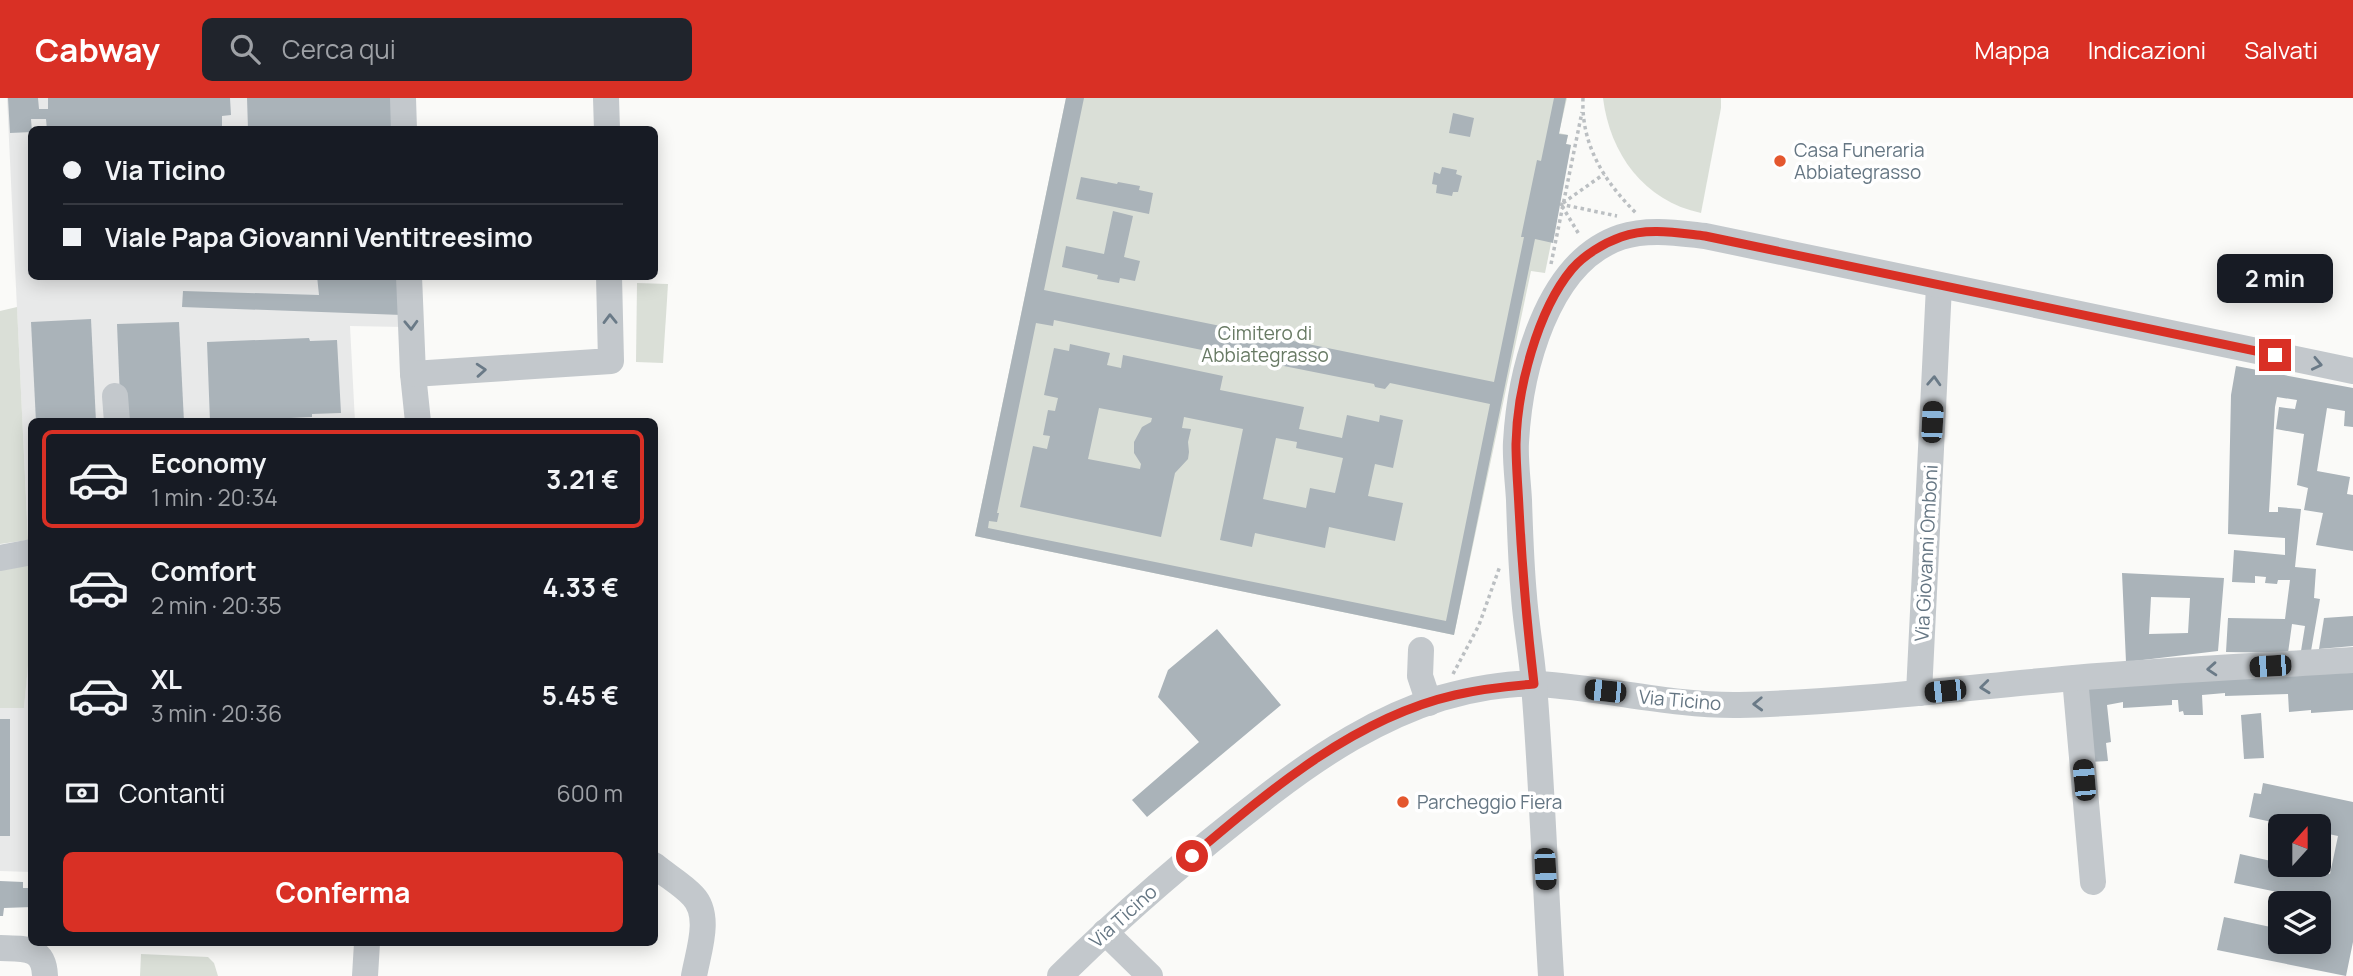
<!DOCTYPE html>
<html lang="it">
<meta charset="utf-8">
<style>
:root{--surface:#171b24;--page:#20242c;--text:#f1f3f6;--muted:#9ea1a6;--line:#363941;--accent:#d93025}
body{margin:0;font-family:Manrope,sans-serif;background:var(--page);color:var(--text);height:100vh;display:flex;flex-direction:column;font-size:26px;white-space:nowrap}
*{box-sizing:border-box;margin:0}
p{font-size:23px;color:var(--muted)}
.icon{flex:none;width:38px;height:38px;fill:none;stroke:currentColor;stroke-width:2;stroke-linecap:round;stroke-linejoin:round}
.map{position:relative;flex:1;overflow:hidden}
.drawer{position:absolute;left:28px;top:320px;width:630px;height:528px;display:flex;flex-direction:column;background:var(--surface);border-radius:10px;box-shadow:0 4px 18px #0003}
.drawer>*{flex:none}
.hud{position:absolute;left:28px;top:28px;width:630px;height:154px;border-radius:10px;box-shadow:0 4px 18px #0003;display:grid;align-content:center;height:154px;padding:0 35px;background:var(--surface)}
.needle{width:46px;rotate:21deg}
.buttons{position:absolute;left:2268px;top:716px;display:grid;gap:14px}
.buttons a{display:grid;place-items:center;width:63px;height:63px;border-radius:10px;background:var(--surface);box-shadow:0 4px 18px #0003;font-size:35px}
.end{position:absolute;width:32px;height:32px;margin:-16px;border:9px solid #d93025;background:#fff;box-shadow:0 0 0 4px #fff}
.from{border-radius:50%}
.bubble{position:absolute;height:49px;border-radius:10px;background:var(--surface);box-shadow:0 4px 18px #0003;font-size:23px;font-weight:700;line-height:49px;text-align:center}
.car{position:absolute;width:21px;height:42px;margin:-21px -10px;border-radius:9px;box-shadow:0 0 5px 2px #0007;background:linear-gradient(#222 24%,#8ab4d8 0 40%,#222 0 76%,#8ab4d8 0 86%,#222 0)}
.hud b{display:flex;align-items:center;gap:24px;height:66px;font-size:26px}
.hud b+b{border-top:2px solid var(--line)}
.hud i{width:18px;height:18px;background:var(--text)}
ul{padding:12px 0 0;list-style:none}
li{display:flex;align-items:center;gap:21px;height:98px;margin:0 14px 10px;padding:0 21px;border:4px solid transparent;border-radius:10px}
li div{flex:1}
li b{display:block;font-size:26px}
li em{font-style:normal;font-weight:700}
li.current{border-color:var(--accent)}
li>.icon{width:63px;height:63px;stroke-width:1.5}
.pay{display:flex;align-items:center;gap:18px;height:77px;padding:0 35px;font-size:26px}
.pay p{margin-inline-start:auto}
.action{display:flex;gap:14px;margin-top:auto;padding:14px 35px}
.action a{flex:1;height:80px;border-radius:10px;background:var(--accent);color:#fff;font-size:28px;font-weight:700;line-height:80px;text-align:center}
header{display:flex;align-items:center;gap:42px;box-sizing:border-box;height:98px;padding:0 35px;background:var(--accent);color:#fff}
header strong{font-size:33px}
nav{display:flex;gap:38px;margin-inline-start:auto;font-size:24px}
.search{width:490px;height:63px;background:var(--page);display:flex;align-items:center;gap:18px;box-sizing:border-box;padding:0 24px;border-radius:10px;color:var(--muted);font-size:26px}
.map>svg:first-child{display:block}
</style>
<header>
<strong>Cabway</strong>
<div class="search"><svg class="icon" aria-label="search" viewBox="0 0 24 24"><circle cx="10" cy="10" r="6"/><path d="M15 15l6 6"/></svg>Cerca qui</div>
<nav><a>Mappa</a><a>Indicazioni</a><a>Salvati</a></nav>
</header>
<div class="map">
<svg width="2353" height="878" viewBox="0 0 2353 878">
<rect width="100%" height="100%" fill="#fafaf8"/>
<g fill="#e8e9e9">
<polygon points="7,0 393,0 395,31 32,32 32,178 402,179 404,229 350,228 355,324 32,324 31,505"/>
<polygon points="31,526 31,774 0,773 0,610 24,610"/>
</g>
<g fill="#dadfd7">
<polygon points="1066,0 1567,0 1559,35 1568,37 1566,46 1571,47 1545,175 1531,173 1454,537 975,438"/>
<path d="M1603,0h118v10l-20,105c-57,-12 -91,-59 -98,-115z"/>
<polygon points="637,185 668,186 663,265 636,264"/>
<polygon points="17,209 28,442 0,446 0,213"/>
<polygon points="29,466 32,526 24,610 0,610 0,471"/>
<polygon points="141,856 208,859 214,865 218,878 140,878"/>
</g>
<g fill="#aab3b9" fill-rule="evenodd">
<polygon points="8,0 38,0 39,11 48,11 48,0 230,0 231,17 222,18 222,32 47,32 46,21 31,21 32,34 10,35"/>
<polygon points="247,0 391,0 393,32 248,32"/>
<path d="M1066,0h18l-40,192 450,92 30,-145h-3l16,-77 4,1 13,-63h12l-7,36 9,1 -2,9 5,1 -18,98 -18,-4 -81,396 -479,-99zM1054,222l153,31 -2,9 22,5 2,-10 145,29 1,3 10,2 5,-6 100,21 -44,217 -458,-93 1,-7 8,1 2,-9h-2l39,-190 17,3z"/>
<polygon points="1453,15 1474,20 1470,39 1449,35"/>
<polygon points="1442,69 1457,72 1456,76 1462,78 1458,94 1453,94 1452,98 1436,95 1437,87 1432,86 1434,74 1440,76"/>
<polygon points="1081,79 1117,86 1118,84 1140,88 1139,92 1153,95 1149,116 1076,101"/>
<polygon points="1113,113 1133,118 1124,159 1140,163 1135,183 1120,180 1119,185 1097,181 1098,177 1062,169 1066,148 1104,156"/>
<polygon points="317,178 399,178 402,217 182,209 183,193 319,197"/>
<polygon points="91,221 96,324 36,324 31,224"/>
<polygon points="179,224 184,324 121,324 117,226"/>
<polygon points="309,240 310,243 337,242 341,315 312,316 312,319 210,324 207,244"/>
<path d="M1070,246l40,9 -3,12 14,3 2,-13 100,21 -3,14 84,17 -5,22 43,9 5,-23 32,7 1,-7 23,5 -10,48 -18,-4 -7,32 35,7 -8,38 -66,-14 -4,21 -70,-15 -3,14 -32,-7 23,-111 -59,-12 -2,11 9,1 -3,13 1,10 -1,7 -13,14 -14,64 -141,-30 13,-61 14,3 3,-13 -7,-1 5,-25 7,1 3,-13 -14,-3 10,-47 15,3zM1099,310l53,10 -1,4 -9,5 -8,15v11l7,11 -1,5 -52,-10zM1276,340l21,4 -1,6 47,10 -8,35 -25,-5 -4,20 -43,-9z"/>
<polygon points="2236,268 2353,290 2353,329 2344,328 2345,313 2327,310 2317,373 2350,379 2347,396 2353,397 2353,453 2316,447 2323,415 2304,412 2308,390 2297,387 2304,336 2276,331 2279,309 2295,311 2297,302 2277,299 2275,309 2269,414 2278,414 2278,409 2301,411 2295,469 2316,471 2314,500 2320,501 2311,553 2301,553 2305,528 2292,526 2288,555 2226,554 2228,520 2285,521 2290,482 2278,482 2277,486 2265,485 2266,479 2255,478 2255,485 2232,484 2234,452 2285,457 2285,440 2228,436 2231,297"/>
<path d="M2122,475l102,5 -6,73 -92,11zM2151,499l39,1 -2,35 -39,1z"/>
<polygon points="2353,518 2353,548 2319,551 2324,520"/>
<polygon points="1217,531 1281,607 1147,719 1132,702 1199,644 1158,599 1168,572"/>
<polygon points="2353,569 2353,612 2311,615 2311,612 2289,614 2288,596 2225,598 2225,595 2202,597 2203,617 2184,617 2183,613 2179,614 2178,602 2172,602 2172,607 2123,610 2123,604 2107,607 2111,644 2106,645 2108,663 2089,664 2081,585"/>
<polygon points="2261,615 2264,660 2244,661 2241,617"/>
<rect x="0" y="621" width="10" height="117"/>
<polygon points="2263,685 2353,704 2353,844 2346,878 2217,852 2224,819 2280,831 2280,844 2319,844 2326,804 2234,785 2240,756 2280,765 2280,766 2330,776 2338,738 2319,734 2319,728 2290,728 2249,719 2254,695 2261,696"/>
<polygon points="0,783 23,784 23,790 32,790 32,809 4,810 3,818 0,818"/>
</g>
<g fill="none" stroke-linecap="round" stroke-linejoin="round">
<g stroke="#bbbfc2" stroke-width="3.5" stroke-dasharray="3.5 3.5" stroke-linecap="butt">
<path d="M1583,0c-2,47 21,83 53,115"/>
<polyline points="1563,105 1604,76"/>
<polyline points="1560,106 1617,118"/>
<polyline points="1562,108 1580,138"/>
<polyline points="1551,166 1582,14"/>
<polyline points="1453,576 1479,527 1500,468"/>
</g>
<g stroke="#c3c8cc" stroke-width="26">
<polyline points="403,0 404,32"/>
<polyline points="606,0 607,32"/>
<polyline points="409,178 413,276 418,324"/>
<polyline points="413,276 611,263 609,178"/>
<polyline points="115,298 117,324"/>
<polyline points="0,460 32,454"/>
<polyline points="1421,552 1420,578 1429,605"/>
<polyline points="2075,580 2093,784"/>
<polyline points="1919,595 1939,188"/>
<path d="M654,767c13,11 28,19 39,31 19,20 5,56 1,80"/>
<polyline points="1105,834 1150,878"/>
<path d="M0,850c24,1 44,-2 45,28"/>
<polyline points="365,878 367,845"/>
<path d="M1060,878c66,-66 137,-126 211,-183 52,-40 107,-75 170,-95 27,-8 68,-16 97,-14 67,4 134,22 201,21 112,-3 223,-17 335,-27 93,-8 186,-12 279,-18"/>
<path d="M1551,878c-6,-97 -9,-194 -17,-291 -2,-30 -8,-60 -10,-89 -3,-32 -4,-64 -5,-96 -1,-19 -4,-39 -3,-58 4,-70 30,-180 105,-205 28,-9 57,-4 84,-1l648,135"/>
</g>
</g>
<defs><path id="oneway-chevron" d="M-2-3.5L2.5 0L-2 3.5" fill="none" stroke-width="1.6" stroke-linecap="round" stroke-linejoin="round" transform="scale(1.75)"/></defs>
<g stroke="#6a7a87">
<use href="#oneway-chevron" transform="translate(610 221) rotate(-91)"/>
<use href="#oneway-chevron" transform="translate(411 227) rotate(88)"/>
<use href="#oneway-chevron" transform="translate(2317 266) rotate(12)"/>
<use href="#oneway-chevron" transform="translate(481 272) rotate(-4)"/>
<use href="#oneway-chevron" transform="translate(1934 283) rotate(-87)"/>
<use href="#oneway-chevron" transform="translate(2212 571) rotate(176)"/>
<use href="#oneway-chevron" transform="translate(1985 589) rotate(174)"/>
<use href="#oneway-chevron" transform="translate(1758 606) rotate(178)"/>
</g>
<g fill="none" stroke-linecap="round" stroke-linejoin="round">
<path stroke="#d93025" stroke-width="9" d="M1192,758c77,-65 162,-138 263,-161 26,-6 53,-9 79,-11 -7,-59 -12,-117 -15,-176 -1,-21 -3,-43 -3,-64 1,-54 21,-133 56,-175 12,-14 32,-26 49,-32 27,-10 57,-4 84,-1l570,119"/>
</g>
<g fill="#e4572e" stroke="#fff" stroke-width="2.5">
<circle cx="1780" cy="63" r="7"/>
<circle cx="1403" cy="704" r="7"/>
</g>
<g text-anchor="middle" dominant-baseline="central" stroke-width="7" stroke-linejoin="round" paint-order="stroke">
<g font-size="19" fill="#657683" stroke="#fff" text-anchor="start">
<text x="1794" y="52">Casa Funeraria<tspan x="1794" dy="22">Abbiategrasso</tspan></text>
<text x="1417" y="704">Parcheggio Fiera</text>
</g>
<g font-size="19" fill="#687a64" stroke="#fff">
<text x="1265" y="235">Cimitero di<tspan x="1265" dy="22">Abbiategrasso</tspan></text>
</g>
<g font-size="19" fill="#657683" stroke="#fff">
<text transform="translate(1926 455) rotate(-87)">Via Giovanni Omboni</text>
<text transform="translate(1680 602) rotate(5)">Via Ticino</text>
<text transform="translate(1123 818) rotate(-42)">Via Ticino</text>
</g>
</g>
</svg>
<div class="buttons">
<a><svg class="needle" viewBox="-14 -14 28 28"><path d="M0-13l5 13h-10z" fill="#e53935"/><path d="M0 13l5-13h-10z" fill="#9ea1a6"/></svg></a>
<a><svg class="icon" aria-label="layers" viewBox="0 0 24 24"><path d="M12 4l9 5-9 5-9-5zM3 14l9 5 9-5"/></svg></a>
</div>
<i class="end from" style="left:1192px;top:758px"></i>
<i class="end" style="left:2275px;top:257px"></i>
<div class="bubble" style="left:2217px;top:156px;width:116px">2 min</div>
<i class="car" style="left:1932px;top:324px;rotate:3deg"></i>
<i class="car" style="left:2270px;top:568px;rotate:266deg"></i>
<i class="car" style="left:1605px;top:593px;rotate:276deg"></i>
<i class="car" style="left:1945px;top:593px;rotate:264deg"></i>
<i class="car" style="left:2084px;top:682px;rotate:355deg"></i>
<i class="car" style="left:1545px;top:771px;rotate:177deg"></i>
<div class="hud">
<b><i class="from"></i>Via Ticino</b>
<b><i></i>Viale Papa Giovanni Ventitreesimo</b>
</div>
<section class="drawer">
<ul>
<li class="current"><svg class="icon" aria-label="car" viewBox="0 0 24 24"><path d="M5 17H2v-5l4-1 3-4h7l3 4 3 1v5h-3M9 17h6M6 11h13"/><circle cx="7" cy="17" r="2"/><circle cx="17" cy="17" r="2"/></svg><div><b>Economy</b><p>1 min · 20:34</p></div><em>3.21 €</em></li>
<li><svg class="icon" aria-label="car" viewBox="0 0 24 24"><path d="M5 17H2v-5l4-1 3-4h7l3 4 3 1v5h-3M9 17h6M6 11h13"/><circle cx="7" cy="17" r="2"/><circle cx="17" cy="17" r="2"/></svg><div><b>Comfort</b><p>2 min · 20:35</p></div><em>4.33 €</em></li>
<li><svg class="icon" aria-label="car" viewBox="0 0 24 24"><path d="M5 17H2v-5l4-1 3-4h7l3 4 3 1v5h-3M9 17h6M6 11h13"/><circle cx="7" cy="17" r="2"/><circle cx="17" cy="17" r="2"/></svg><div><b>XL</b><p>3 min · 20:36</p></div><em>5.45 €</em></li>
</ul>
<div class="pay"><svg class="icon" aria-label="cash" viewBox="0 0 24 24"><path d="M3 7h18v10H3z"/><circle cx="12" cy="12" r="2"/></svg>Contanti<p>600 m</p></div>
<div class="action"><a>Conferma</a></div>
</section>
</div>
